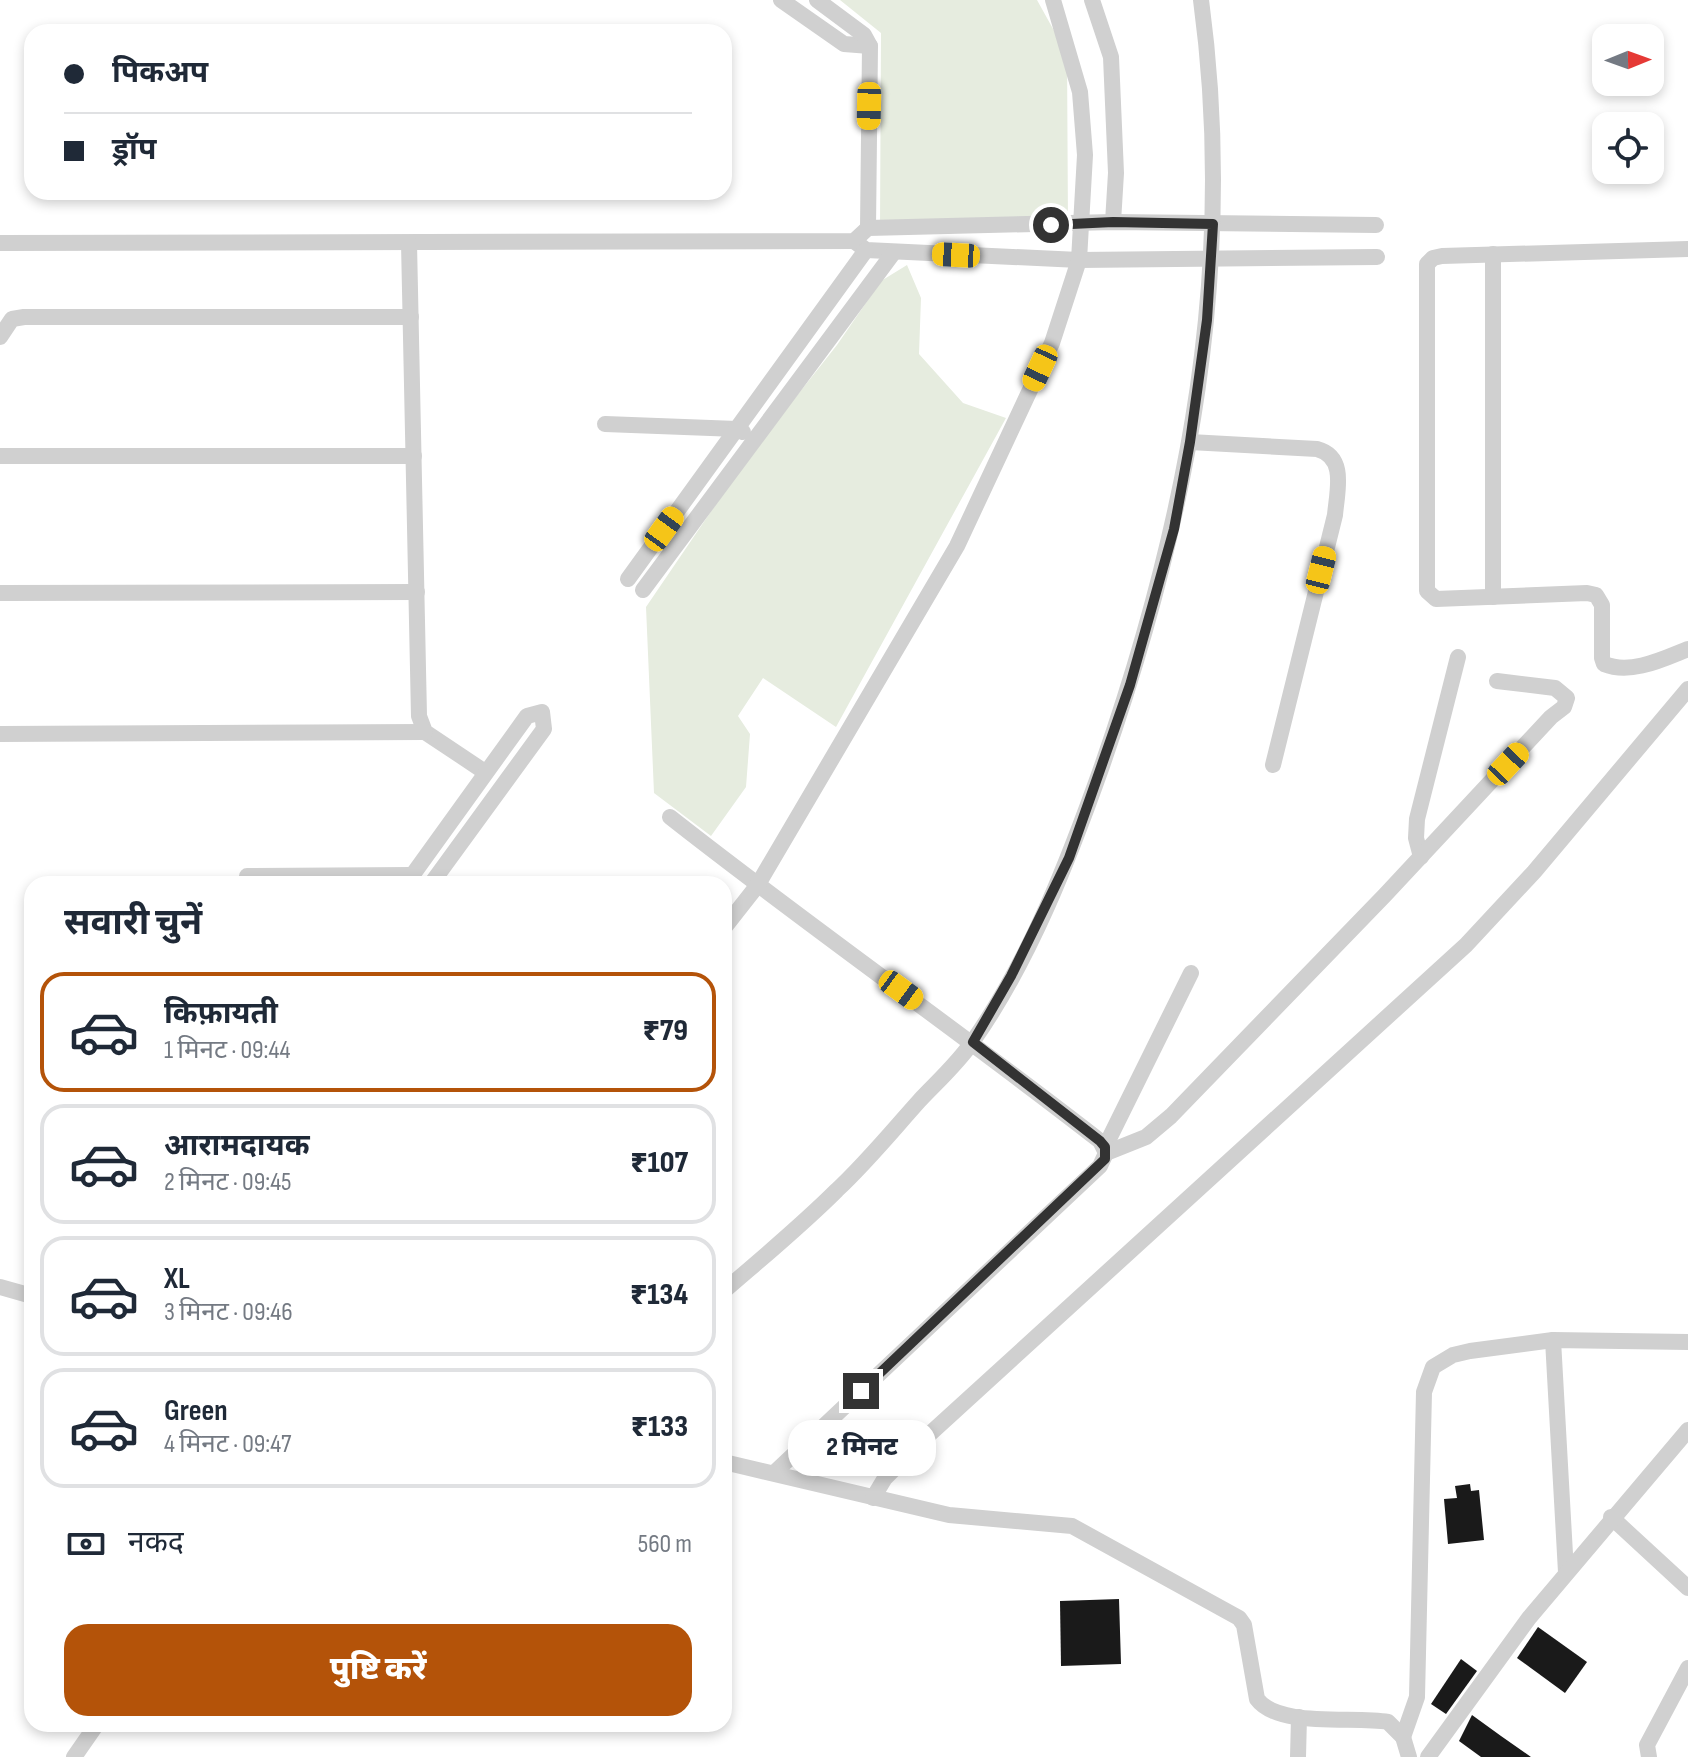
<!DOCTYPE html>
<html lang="hi">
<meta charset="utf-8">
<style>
:root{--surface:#fff;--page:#f2f2f3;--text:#1f2937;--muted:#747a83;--line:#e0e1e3;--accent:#b45309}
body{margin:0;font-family:"Sofia Sans Condensed","Noto Sans Devanagari",sans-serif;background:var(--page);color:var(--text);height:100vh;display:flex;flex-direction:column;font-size:30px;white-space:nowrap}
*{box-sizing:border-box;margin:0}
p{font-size:26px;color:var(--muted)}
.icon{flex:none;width:44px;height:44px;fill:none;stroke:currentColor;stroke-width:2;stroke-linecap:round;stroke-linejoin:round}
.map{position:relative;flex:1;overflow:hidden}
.panel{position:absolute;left:24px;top:876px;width:708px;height:856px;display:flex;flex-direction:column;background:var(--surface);border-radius:24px;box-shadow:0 4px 12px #0003}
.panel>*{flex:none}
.banner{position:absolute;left:24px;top:24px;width:708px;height:176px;border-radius:24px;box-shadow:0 4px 12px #0003;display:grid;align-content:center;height:176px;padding:0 40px;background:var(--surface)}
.needle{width:52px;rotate:89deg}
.controls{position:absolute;left:1592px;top:24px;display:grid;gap:16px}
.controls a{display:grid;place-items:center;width:72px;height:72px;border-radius:16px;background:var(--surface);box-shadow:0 4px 12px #0003;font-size:40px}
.end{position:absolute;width:36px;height:36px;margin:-18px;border:10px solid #333;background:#fff;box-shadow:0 0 0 4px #fff}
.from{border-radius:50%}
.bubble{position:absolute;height:56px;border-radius:24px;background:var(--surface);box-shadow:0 4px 12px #0003;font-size:26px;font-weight:800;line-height:56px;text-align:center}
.car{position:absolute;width:24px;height:48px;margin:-24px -12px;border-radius:10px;box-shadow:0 0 6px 2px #0007;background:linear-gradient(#f5c518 24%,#345 0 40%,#f5c518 0 76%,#345 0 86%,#f5c518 0)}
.banner b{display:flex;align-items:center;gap:28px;height:76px;font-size:30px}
.banner b+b{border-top:2px solid var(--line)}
.banner i{width:20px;height:20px;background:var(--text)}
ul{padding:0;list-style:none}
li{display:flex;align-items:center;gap:24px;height:120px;margin:0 16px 12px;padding:0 24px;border:4px solid var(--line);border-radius:24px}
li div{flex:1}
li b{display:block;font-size:30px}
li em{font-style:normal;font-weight:800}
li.current{border-color:var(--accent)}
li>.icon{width:72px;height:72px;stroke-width:1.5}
h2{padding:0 40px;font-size:36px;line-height:96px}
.pay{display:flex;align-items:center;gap:20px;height:88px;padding:0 40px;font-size:30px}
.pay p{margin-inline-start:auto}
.action{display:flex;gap:16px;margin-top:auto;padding:16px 40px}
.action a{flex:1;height:92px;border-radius:24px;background:var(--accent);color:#fff;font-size:32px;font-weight:800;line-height:92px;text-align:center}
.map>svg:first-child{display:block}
</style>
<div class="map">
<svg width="1688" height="1757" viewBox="0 0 1688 1757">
<rect width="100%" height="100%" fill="#fff"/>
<g fill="#e6ecdf">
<polygon points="840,0 1037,0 1067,54 1068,227 880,228 881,33"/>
<polygon points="907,265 921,298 919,354 963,403 1006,418 836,727 763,678 738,716 750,734 746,787 711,836 654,793 646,607 746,460 837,345 881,281"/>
</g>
<g fill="#1a1a1a">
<polygon points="1470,1484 1471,1491 1479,1490 1484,1540 1448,1544 1444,1499 1457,1498 1455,1486"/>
<polygon points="1119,1599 1121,1664 1061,1666 1060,1601"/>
<polygon points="1538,1627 1587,1662 1565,1693 1517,1658"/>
<polygon points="1461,1659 1477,1671 1446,1714 1431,1704"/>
<polygon points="1472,1715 1501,1736 1531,1757 1481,1757 1459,1741"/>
</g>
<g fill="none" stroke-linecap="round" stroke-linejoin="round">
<g stroke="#d0d0d0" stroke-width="16">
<polyline points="781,0 844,44 870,46"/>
<polyline points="817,0 864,35 870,46 868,228"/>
<polyline points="1092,0 1111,57 1116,173 1113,222"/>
<polyline points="854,241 866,250 1079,260 1377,257"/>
<polyline points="0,243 854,241 868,228 1113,222 1376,225"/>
<polyline points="409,243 419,716 425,732 485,772"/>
<path d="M1688,249l-246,7 -9,2 -6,6v327l9,8 151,-6 9,2 6,10v53l2,6c27,11 59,-5 84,-15"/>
<polyline points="0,337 12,319 24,317 411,317"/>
<polyline points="605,424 737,429 743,432"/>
<path d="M1190,442l127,7c30,8 20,42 18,66l-62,250"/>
<polyline points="0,456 414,456"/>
<polyline points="628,579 866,250"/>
<polyline points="643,590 894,252"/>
<polyline points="0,593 417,592"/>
<polyline points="1493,597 1493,254"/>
<polyline points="0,734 425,732"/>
<path d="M670,817c141,111 289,214 430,324l6,12 -6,13 -326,307"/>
<polyline points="1421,857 1416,838 1417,819 1458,657"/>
<polyline points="247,876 412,875"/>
<polyline points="406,884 527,716 542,712 544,729 431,884"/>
<polyline points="724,928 757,886 957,546 1052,343 1079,260 1085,155 1080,92 1053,0"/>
<polyline points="1105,1147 1191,973"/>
<polyline points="1106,1153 1146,1137 1171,1116 1385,895 1551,717 1564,707 1567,698 1555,688 1497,681"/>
<polyline points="0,1287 32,1296"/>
<path d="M724,1291c38,-33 77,-65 113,-101 30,-28 56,-60 83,-90 18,-19 39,-38 53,-59 57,-81 96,-182 129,-275 87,-250 135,-501 99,-766"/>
<polyline points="1553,1340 1566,1572"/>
<path d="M724,1462l225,53 123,11 167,92 5,7 13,74c21,29 97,17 131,23l15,15 6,20"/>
<polyline points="873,1498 885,1478 922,1441 1466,945 1534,872 1688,689"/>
<polyline points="1611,1517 1688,1588"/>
<polyline points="1403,1737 1417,1697 1424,1392 1433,1367 1453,1355 1470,1351 1553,1340 1688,1342"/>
<polyline points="74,1757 97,1724"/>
<polyline points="1298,1757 1299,1717"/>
<polyline points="1428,1757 1529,1618 1688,1430"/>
<polyline points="1649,1757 1647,1745 1688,1668"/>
</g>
</g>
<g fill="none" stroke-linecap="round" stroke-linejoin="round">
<polyline stroke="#333" stroke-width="10" points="861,1391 1105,1159 1105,1147 1100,1141 973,1042 1011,976 1069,858 1130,685 1174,529 1190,442 1207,320 1213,224 1113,222 1051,225"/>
</g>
</svg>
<div class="controls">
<a><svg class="needle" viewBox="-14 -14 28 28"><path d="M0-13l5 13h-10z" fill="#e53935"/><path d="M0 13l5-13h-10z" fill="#747a83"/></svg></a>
<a><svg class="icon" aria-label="locate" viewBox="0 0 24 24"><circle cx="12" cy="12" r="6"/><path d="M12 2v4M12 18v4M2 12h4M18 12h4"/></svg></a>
</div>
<i class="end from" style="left:1051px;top:225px"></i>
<i class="end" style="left:861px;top:1391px"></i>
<div class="bubble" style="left:788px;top:1420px;width:148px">2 मिनट</div>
<i class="car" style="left:869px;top:106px;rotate:181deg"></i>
<i class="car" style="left:956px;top:255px;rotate:273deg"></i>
<i class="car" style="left:1040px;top:368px;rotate:205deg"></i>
<i class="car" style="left:664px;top:529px;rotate:36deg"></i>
<i class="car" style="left:1321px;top:570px;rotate:14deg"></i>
<i class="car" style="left:1508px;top:764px;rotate:43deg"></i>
<i class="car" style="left:901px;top:990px;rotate:126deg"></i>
<div class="banner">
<b><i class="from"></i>पिकअप</b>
<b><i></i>ड्रॉप</b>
</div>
<section class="panel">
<h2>सवारी चुनें</h2>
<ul>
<li class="current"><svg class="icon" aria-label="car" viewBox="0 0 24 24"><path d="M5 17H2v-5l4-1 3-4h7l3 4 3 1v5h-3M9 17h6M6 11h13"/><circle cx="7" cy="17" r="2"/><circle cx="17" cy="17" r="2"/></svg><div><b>किफ़ायती</b><p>1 मिनट · 09:44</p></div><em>₹79</em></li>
<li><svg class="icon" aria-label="car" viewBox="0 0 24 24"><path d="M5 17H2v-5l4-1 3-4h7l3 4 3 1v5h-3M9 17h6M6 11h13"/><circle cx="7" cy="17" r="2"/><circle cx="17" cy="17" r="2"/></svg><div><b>आरामदायक</b><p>2 मिनट · 09:45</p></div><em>₹107</em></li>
<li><svg class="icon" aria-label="car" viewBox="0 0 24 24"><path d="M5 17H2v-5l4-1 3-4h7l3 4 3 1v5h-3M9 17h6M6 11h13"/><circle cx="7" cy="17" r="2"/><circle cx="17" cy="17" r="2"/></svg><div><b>XL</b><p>3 मिनट · 09:46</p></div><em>₹134</em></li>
<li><svg class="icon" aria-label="car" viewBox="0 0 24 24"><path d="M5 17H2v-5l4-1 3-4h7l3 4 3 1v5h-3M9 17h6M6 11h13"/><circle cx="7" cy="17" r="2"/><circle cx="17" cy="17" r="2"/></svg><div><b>Green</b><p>4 मिनट · 09:47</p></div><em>₹133</em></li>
</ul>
<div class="pay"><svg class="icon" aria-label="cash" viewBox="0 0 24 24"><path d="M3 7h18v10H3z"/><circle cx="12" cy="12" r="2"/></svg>नकद<p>560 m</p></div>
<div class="action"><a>पुष्टि करें</a></div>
</section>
</div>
